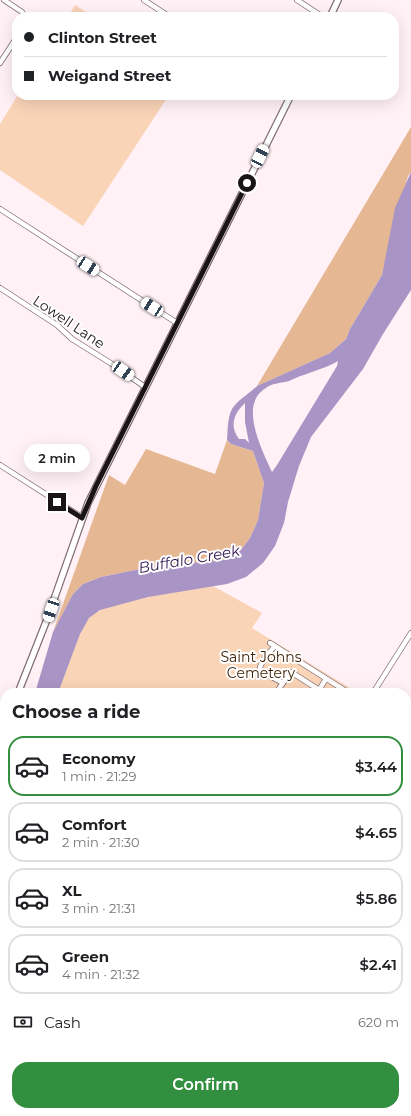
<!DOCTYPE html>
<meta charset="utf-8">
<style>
:root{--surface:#fff;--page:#f6f6f6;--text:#202124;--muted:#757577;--line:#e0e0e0;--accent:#338f40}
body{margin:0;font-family:Montserrat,sans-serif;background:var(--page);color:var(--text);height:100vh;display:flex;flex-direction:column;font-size:15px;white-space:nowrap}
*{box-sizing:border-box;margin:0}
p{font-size:13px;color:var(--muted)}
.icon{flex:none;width:22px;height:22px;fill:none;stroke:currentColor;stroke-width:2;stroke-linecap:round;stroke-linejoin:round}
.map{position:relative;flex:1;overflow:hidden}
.side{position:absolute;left:0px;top:688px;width:411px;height:428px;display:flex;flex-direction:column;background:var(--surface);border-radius:16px 16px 0 0;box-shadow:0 4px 16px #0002}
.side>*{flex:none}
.banner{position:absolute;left:12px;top:12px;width:387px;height:88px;border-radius:16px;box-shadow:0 4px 16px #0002;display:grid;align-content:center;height:88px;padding:0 12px;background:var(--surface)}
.end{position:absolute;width:18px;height:18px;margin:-9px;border:5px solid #1b1416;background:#fff;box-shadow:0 0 0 2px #fff}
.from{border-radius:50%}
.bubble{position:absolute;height:28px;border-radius:14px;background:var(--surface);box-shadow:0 4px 16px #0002;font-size:13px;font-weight:600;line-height:28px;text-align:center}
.car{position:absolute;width:12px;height:24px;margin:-12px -6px;border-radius:5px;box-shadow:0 0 3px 1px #0007;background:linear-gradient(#fff 24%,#345 0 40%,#fff 0 76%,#345 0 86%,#fff 0)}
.banner b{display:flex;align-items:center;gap:14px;height:38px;font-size:15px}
.banner b+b{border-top:1px solid var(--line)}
.banner i{width:10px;height:10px;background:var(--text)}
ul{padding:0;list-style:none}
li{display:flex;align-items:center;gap:12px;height:60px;margin:0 8px 6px;padding:0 4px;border:2px solid var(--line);border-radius:16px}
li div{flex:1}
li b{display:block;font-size:15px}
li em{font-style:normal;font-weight:600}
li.current{border-color:var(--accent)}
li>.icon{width:36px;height:36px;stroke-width:1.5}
h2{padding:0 12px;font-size:18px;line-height:48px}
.pay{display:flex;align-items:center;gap:10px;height:44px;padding:0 12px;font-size:15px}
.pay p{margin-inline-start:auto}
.cta{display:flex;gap:8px;margin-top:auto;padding:8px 12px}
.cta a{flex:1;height:46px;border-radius:16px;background:var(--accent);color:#fff;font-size:16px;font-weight:600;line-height:46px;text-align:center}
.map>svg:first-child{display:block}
</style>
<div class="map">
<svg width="411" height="1116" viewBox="0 0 411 1116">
<rect width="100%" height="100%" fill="#fff1f5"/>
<g fill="#f9e2e8">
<polygon points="410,1021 411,1022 411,1057 406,1065 406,1027"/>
<polygon points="406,1066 411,1069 411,1116 335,1116 338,1111 406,1111"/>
</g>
<g fill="#fad4b7">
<polygon points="75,5 94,17 68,17"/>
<polygon points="18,95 169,95 83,226 0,170 0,124"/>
<path d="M213,586l49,27 -10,15 106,65h-140l-6,-4 -3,4h-151c6,-16 21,-65 32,-76 19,-18 95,-27 123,-31z"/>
</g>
<g fill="#e6b793">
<polygon points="411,127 411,172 408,176 389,246 382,275 350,329 346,339 330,353 257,386"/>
<polygon points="227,440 231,444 253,451 264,483 258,520 250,538 241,550 224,560 150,567 101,577 83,584 73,594 53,632 109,475 125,485 146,449 215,474"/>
</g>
<g fill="#a895c5" fill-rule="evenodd">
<path d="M411,172v118l-28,44 -20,35 -52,68 -12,29 -11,36 -4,21 -9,23 -12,17 -17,14 -19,7 -79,13 -48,13 -11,8 -9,16 -22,59h-23l18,-61 20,-38 10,-10 18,-7 49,-10 74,-7 17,-10 9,-12 8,-18 6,-37 -11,-32 -22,-7 -4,-4c1,-11 0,-27 8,-35 6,-7 15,-12 22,-19l73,-33 16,-14 4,-10 32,-54 13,-67zM338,361l-1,5 -60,99 -5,7c-10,-22 -34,-68 -6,-84 6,-5 16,-5 23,-7 5,-2 10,-5 15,-6 12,-5 22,-7 34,-14zM245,403v19l4,21 -4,-4h-6c-10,-13 -5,-26 6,-36z"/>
<polygon points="5,761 5,795 0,803 0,769"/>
</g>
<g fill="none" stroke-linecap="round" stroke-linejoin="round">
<defs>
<g id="minor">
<polyline points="4,0 22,12 25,17"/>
<polyline points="144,0 170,17"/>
<polyline points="297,0 323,17"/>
<polyline points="0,63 17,37"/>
<polyline points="0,209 177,323"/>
<polyline points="0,288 57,325 72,339 112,364 145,387"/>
<polyline points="0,465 83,518"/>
<polyline points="270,643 349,693"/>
<polyline points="275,646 265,657 260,667 261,671 283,683"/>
<polyline points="276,693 289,674 291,672 324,693"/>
<polyline points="317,693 326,679"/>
<polyline points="373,693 411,633"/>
<polyline points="0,867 5,860"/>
<polyline points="0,880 5,883"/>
<polyline points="0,946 5,937"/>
<polyline points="164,1116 167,1111"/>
</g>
<g id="major">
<polyline points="330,17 338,0"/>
<polyline points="18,693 46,622 88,503 291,95"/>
<polyline points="0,734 5,726"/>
<polyline points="0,766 5,769"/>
<polyline points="406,1007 411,1010"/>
</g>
</defs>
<use href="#minor" stroke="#816e73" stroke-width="6"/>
<use href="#major" stroke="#816e73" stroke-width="8"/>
<use href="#minor" stroke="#fff" stroke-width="4.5"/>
<use href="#major" stroke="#fff" stroke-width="5.5"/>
</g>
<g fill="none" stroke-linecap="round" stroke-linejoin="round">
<polyline stroke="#1b1416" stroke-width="5" points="57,502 82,518 96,486 247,183"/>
</g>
<g text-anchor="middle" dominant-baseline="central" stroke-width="4" stroke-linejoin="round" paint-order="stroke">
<g font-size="14" fill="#1b1416" stroke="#fff">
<text transform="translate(69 322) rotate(34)">Lowell Lane</text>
</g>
<g font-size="14" fill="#412206" stroke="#fff">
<text x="261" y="657">Saint Johns<tspan x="261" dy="16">Cemetery</tspan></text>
</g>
<g font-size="15" font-style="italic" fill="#351853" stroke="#fff">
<text transform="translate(189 559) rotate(-10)">Buffalo Creek</text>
</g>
</g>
</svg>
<i class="end from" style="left:247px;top:183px"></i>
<i class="end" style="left:57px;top:502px"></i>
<div class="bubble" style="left:24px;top:444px;width:66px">2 min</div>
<i class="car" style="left:260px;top:156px;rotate:26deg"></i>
<i class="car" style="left:88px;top:266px;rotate:123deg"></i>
<i class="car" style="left:152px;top:307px;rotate:303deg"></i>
<i class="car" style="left:123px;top:371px;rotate:125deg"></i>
<i class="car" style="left:51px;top:610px;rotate:199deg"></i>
<div class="banner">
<b><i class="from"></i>Clinton Street</b>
<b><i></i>Weigand Street</b>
</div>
<section class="side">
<h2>Choose a ride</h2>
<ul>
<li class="current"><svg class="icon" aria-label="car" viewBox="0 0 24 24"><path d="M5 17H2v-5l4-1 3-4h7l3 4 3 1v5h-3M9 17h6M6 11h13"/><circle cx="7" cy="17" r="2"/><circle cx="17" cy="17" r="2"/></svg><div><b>Economy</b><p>1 min · 21:29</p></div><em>$3.44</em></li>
<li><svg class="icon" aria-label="car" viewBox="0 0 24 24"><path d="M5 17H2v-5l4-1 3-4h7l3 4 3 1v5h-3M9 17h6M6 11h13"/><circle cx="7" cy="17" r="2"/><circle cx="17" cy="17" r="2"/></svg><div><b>Comfort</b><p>2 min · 21:30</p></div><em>$4.65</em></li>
<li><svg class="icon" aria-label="car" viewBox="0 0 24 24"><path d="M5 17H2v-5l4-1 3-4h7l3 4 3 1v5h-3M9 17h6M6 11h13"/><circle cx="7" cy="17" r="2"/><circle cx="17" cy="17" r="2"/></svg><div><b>XL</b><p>3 min · 21:31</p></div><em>$5.86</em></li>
<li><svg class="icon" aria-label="car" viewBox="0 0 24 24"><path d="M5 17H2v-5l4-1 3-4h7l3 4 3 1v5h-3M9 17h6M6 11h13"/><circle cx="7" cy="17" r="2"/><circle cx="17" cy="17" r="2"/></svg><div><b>Green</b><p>4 min · 21:32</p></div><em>$2.41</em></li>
</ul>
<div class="pay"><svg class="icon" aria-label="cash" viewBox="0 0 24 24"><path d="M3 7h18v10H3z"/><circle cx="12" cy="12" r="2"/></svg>Cash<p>620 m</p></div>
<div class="cta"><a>Confirm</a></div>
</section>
</div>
